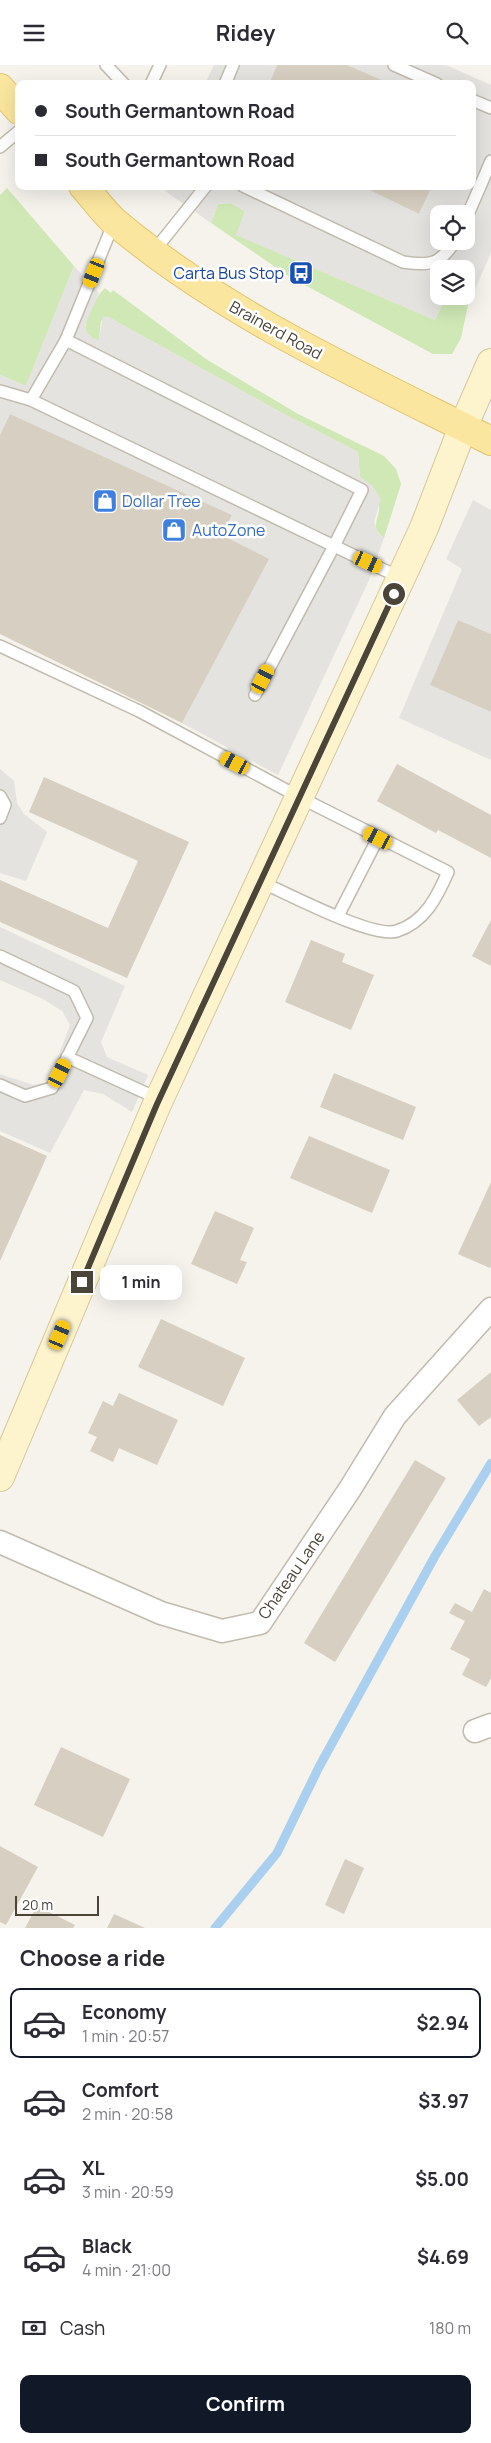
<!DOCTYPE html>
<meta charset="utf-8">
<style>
:root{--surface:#fff;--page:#f2f2f3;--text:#2b2b33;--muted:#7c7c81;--line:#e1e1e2;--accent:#111827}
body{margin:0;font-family:Manrope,sans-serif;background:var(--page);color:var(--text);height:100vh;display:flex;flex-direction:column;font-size:19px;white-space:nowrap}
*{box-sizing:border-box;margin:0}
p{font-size:16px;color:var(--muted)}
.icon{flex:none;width:28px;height:28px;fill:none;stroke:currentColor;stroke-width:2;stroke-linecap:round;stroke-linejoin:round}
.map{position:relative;height:1863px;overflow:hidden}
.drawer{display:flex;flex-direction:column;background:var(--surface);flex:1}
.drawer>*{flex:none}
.top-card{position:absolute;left:15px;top:15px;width:461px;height:110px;border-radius:10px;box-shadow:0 5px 20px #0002;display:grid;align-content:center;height:110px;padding:0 20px;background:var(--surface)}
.buttons{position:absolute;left:430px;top:140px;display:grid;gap:10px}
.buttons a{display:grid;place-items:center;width:45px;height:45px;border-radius:10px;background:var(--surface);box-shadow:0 5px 20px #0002;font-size:25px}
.scale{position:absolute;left:15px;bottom:12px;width:84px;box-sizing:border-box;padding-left:5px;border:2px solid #4a4439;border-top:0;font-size:14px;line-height:18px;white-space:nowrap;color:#4a4439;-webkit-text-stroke:4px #fff;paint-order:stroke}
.end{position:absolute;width:22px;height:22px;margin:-11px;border:6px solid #4a4439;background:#fff;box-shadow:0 0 0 2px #fff}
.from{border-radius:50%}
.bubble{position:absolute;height:35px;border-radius:10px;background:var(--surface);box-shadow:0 5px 20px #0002;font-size:16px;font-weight:700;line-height:35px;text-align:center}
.car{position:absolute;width:15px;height:30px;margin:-15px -8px;border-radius:6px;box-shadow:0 0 4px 1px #0007;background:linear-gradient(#f5c518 24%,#345 0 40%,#f5c518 0 76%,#345 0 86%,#f5c518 0)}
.top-card b{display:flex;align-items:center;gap:18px;height:48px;font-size:19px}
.top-card b+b{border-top:1px solid var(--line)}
.top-card i{width:12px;height:12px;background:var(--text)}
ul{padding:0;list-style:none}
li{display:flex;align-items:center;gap:15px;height:70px;margin:0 10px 8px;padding:0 10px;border:2px solid transparent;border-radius:10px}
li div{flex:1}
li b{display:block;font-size:19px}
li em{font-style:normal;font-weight:700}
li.selected{border-color:var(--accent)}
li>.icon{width:45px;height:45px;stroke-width:1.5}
h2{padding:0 20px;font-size:22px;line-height:60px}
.pay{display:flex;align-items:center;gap:12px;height:55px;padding:0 20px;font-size:19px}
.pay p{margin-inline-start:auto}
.action{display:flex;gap:10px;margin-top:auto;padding:10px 20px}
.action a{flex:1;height:58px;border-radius:10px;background:var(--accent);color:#fff;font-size:20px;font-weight:700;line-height:58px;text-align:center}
header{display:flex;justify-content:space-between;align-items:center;height:65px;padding:0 20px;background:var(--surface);font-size:22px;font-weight:700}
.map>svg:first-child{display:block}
</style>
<header><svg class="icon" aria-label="menu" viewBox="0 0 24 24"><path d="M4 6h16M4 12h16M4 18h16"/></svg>Ridey<svg class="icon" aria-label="search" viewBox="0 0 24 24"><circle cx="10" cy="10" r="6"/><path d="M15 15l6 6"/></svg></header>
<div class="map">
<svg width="491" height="1863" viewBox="0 0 491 1863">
<rect width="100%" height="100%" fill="#f5f3ec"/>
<g fill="#cfe8b6">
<polygon points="7,123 74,201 26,321 0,310 0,130"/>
<polygon points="231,138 245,146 237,170 435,255 443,238 450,233 468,240 461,273 452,289 433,289 290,212 211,158 218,139"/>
<path d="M105,223l6,5 2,-3 93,69 92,55 86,42 12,13 5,15 -17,54c-13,-10 -7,-15 -5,-28 2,-14 -9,-26 -19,-33l-2,-25 -74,-38 -176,-97 -7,4 -2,18 -3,1c-3,-2 -8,-5 -10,-8 -4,-8 11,-38 19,-44z"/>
</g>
<g fill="#e4e3e0" fill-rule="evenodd">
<polygon points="214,0 277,0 269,19 205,19"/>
<path d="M347,0h99l45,20v168l-23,52 -18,-7 -7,5 -8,17 -199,-85 9,-23 -14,-9 -13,1 -7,19 -46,-32 19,-5h177l58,28 13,-28h40v-102h-81zM439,149h27v27h-27zM439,204h27v27h-27z"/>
<polygon points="74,201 99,228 85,260 87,268 96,275 99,274 103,251 108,252 284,349 358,387 360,412 372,420 381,434 374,457 378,468 384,473 369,515 278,710 182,658 268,494 222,470 232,450 10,349 0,370 0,310 26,321"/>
<polygon points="473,435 491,445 491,569 458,555 430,620 491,647 491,695 399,653 462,504 446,494"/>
<polygon points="0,704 14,716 17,738 24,749 47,767 26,816 0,808"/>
<polygon points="0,862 125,921 101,977 107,992 148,1010 132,1047 103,1029 84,1025 50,1088 0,1066 0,1009 33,1020 48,1017 70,960 62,946 43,934 0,915"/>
</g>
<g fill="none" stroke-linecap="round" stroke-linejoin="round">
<polyline stroke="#abd0ef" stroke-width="9" points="215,1863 277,1788 319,1702 435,1491 491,1398"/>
</g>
<g fill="#d7cfc1">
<polygon points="277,0 347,0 391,19 269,19"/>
<polygon points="361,121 432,121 419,149"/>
<polygon points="10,349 232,450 222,470 269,494 182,658 0,569 0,370"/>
<polygon points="458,555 491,569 491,647 430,620"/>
<polygon points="397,699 491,750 491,793 438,765 436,768 377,736"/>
<polygon points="44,712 189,777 127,913 0,857 0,815 108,863 138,796 29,747"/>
<polygon points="491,855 491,901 472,891"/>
<polygon points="311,875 345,889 342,897 374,910 351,965 285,937"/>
<polygon points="334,1008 416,1042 403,1075 320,1042"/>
<polygon points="0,1070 47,1091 0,1196"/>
<polygon points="309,1071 390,1105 372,1148 290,1113"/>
<polygon points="491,1117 491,1201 490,1203 458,1189"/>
<polygon points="215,1146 254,1163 240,1195 247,1197 237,1219 191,1199"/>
<polygon points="161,1254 245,1293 223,1341 138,1302"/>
<polygon points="491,1307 491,1352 479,1361 457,1335"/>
<polygon points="119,1328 178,1355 157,1400 119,1383 113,1397 90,1386 97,1372 88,1368 103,1336 113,1341"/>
<polygon points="415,1395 446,1413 335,1597 304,1578"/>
<polygon points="484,1524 491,1528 491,1613 486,1622 462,1610 470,1594 450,1584 465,1556 449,1548 455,1538 472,1547"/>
<polygon points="61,1682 130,1714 103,1772 34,1740"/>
<polygon points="0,1781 38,1802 6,1860 0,1857"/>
<polygon points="345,1794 364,1803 344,1849 325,1840"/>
<polygon points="37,1841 75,1860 73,1863 25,1863"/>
<polygon points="114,1849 145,1863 107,1863"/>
</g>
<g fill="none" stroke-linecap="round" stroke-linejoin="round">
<defs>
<g id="lane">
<polyline points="106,0 124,19"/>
<polyline points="394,0 437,19"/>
<polyline points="151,19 160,0"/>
<polyline points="225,19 233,0"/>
<polyline points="472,35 491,43"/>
<polyline points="0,82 19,66"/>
<path d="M243,121l160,76c27,4 37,3 52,-21"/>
<polyline points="466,154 491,96"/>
<polyline points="154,186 206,121"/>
<polyline points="66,275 362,425 334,481 401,513"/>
<polyline points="0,326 31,335 66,275 114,157"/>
<polyline points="31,335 334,481 255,630"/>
<path d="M0,581l139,65 160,86 149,75c-11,25 -23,50 -51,59 -24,8 -110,-38 -136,-49"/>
<polyline points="0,731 5,740 0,753"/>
<polyline points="338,851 378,773"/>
<polyline points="0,891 74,926 87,953 52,1023 25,1031 0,1020"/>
<polyline points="67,992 159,1034"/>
</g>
<g id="street">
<polyline points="0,1477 161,1548 222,1566 260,1558 350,1424 395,1351 491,1244"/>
<polyline points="475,1666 491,1660"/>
</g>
<polyline id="secondary" points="0,1412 157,1039 424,463 463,362 491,298"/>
<g id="primary">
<polyline points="0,23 19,45"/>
<path d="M83,121c11,12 21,27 33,37 111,93 246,153 375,218"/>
</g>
</defs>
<use href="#lane" stroke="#c1bbae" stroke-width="14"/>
<use href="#street" stroke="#c1bbae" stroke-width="25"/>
<use href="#secondary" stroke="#d4c89d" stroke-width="30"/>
<use href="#primary" stroke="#e1c46e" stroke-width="30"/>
<use href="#lane" stroke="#fff" stroke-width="11"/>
<use href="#street" stroke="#fff" stroke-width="22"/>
<use href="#secondary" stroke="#fdf4ce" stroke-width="28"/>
<use href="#primary" stroke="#fbe69f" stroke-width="28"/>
</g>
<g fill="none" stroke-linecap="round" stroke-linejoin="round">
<polyline stroke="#4a4439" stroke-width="6" points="82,1217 157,1039 394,529"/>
</g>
<defs>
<symbol id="bus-square" viewBox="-11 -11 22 22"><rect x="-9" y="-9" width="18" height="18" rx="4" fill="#1a4fb4" stroke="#fff"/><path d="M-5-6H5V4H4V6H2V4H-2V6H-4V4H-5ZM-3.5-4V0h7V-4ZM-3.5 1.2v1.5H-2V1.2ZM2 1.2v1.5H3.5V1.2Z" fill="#fff"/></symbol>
<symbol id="shop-square" viewBox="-11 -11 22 22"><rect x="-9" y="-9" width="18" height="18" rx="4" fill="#3f7fe0" stroke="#fff"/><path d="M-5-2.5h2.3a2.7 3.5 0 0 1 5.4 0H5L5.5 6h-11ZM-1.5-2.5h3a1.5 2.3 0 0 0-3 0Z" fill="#fff"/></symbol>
</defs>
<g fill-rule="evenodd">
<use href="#bus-square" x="287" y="194" width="28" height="28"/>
<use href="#shop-square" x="91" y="422" width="28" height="28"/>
<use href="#shop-square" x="160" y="451" width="28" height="28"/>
</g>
<g text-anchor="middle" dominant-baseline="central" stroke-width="5" stroke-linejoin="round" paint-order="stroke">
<g font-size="16" fill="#164399" stroke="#fff" text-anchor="end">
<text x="284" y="208">Carta Bus Stop</text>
</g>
<g font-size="16" fill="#4a4439" stroke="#fff">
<text transform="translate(276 265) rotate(29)">Brainerd Road</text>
<text transform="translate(291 1510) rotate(-55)">Chateau Lane</text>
</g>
<g font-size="16" fill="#366cbe" stroke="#fff" text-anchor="start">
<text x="122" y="436">Dollar Tree</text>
<text x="192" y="465">AutoZone</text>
</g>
</g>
</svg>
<div class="buttons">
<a><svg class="icon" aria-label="locate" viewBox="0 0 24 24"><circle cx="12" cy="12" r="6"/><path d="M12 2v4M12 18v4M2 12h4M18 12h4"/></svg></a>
<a><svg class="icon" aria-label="layers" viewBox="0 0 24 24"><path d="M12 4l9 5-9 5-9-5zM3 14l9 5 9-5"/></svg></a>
</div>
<div class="scale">20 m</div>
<i class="end from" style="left:394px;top:529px"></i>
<i class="end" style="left:82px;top:1217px"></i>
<div class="bubble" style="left:100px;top:1200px;width:82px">1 min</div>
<i class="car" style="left:94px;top:208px;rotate:202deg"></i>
<i class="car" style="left:368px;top:497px;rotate:115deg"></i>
<i class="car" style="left:263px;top:614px;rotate:28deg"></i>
<i class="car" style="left:235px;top:698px;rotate:298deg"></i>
<i class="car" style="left:378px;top:773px;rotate:297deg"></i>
<i class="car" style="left:60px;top:1008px;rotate:27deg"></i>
<i class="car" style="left:60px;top:1270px;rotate:23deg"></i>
<div class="top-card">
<b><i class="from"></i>South Germantown Road</b>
<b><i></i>South Germantown Road</b>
</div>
</div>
<section class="drawer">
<h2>Choose a ride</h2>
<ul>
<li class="selected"><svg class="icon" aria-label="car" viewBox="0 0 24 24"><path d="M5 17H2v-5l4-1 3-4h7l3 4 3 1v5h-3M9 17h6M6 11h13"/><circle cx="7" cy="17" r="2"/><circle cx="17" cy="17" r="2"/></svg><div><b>Economy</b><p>1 min · 20:57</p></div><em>$2.94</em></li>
<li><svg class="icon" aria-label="car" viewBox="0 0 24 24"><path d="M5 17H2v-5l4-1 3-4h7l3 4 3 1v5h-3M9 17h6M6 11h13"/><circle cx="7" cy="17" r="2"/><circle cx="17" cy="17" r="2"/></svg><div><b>Comfort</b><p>2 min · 20:58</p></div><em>$3.97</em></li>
<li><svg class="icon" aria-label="car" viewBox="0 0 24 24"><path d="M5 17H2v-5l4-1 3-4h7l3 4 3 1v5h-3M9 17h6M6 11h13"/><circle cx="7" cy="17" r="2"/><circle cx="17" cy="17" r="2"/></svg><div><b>XL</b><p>3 min · 20:59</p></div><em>$5.00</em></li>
<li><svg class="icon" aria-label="car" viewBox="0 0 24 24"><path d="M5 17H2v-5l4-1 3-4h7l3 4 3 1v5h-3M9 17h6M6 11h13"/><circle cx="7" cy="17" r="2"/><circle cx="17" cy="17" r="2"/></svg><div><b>Black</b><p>4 min · 21:00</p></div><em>$4.69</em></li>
</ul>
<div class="pay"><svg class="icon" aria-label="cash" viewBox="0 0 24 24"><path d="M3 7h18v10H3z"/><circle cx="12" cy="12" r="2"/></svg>Cash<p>180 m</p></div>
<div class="action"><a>Confirm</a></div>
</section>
